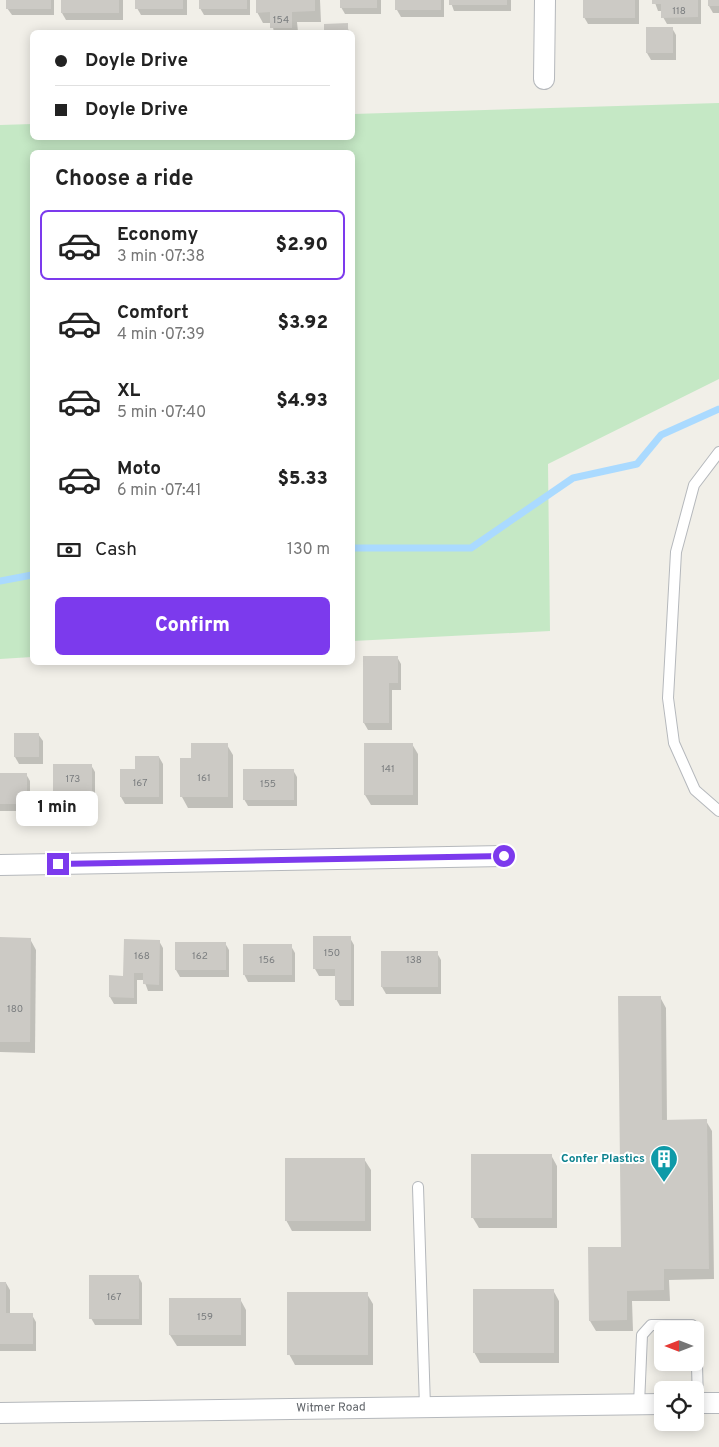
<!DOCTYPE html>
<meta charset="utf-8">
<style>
:root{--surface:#fff;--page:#f2f2f2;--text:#222;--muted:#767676;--line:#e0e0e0;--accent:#7c3aed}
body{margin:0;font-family:Overpass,sans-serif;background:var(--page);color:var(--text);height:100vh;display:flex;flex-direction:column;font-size:19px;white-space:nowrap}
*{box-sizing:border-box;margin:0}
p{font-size:16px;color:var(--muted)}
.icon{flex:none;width:28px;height:28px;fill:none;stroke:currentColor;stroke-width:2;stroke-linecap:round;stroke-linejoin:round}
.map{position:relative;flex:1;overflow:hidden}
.side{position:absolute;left:30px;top:150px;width:325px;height:515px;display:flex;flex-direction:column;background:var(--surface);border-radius:8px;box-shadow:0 2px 12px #0003}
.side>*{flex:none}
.hud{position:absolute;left:30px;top:30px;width:325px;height:110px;border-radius:8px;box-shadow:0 2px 12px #0003;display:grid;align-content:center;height:110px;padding:0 25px;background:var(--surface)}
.needle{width:32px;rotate:270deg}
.tools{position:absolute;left:654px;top:1321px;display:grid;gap:10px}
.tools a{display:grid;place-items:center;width:50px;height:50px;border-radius:8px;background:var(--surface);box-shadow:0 2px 12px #0003;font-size:25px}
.end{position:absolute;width:22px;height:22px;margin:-11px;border:6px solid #7c3aed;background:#fff;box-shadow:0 0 0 2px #fff}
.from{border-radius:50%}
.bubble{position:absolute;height:35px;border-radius:8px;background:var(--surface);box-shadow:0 2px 12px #0003;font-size:16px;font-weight:800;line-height:35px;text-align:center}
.hud b{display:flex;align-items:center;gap:18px;height:48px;font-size:19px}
.hud b+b{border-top:1px solid var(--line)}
.hud i{width:12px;height:12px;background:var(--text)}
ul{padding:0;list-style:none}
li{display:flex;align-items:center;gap:15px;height:70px;margin:0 10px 8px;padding:0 15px;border:2px solid transparent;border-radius:8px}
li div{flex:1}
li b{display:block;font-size:19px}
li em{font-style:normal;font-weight:800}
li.active{border-color:var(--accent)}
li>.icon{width:45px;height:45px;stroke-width:1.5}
h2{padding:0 25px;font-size:22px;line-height:60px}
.pay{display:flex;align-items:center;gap:12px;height:55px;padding:0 25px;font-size:19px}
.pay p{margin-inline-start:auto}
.cta{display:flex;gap:10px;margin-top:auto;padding:10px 25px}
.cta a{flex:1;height:58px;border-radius:8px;background:var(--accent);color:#fff;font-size:20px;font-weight:800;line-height:58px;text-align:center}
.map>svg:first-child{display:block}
</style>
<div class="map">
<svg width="719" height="1447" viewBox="0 0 719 1447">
<rect width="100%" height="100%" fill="#f1efe8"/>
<polygon fill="#c5e8c5" points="719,103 719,379 548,464 550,631 353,641 352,152 32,152 32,657 0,659 0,125 32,124 32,138 352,138 353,114"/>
<g fill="#0003">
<polygon points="7,0 54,0 54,15 12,15 7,8"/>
<polygon points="62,0 123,0 123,20 66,20 62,13"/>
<polygon points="137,0 187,0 187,15 141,15 137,8"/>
<polygon points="200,0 250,0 250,15 204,15 200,8"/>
<polygon points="257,0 320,0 321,22 297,22 298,32 274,32 272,23 263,23 257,12"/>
<polygon points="341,0 381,0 381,14 345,14 341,7"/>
<polygon points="397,0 444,0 444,17 401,17 397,10"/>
<polygon points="450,0 511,0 511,11 454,11"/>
<polygon points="584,0 639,0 639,24 588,24 584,17"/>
<polygon points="654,0 701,0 701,24 667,24 663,17 663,11 658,11"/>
<polygon points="709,0 719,0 719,13 713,13 709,6"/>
<polygon points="325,25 347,25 349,32 325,32"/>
<polygon points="672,28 676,35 676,60 651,60 647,53"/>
<polygon points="397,657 401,664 401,690 392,690 392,730 368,730 364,723"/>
<polygon points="15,734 38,734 43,741 43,764 19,764 15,757"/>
<polygon points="412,744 418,754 418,805 371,805 365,795"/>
<polygon points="227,745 233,755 233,808 188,808 182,797 182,759 193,759"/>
<polygon points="159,757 163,764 163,804 125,804 121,797 121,770 137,770"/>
<polygon points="91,765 95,772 95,801 59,801 55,794"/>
<polygon points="293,770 297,777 297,806 248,806 244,799"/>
<polygon points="0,774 26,774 30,781 30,811 0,811"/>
<polygon points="315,938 350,938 354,945 354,1006 340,1006 336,999 336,976 319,976 315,969"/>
<polygon points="30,939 36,950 35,1053 0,1052 0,977"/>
<polygon points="159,941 163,948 163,991 148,991 144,980 137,980 137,1004 114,1004 110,997 124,977"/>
<polygon points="225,943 229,950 229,977 180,977 176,970"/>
<polygon points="291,946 295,953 295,982 248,982 244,974"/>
<polygon points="437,953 441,960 441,994 386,994 382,987"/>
<polygon points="660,997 666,1008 667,1121 706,1121 712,1131 714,1279 669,1280 670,1301 632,1301 633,1331 596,1331 590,1321 622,1248"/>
<polygon points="551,1155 557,1166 557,1228 479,1228 473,1218"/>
<polygon points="364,1159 371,1170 371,1231 292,1231 286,1220"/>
<polygon points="138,1276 142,1283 142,1325 95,1325 91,1318"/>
<polygon points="0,1283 6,1283 10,1290 10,1315 32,1315 36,1322 36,1351 0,1351"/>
<polygon points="553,1290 559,1301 559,1363 480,1363 474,1352"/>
<polygon points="367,1294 373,1304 373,1365 295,1365 289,1354"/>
<polygon points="170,1299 240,1299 246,1310 246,1346 177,1346 170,1335"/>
</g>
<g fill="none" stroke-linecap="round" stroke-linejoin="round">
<g stroke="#aadaff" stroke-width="7">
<polyline points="352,548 471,548 573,478 637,464 661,435 719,409"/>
<polyline points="0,581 32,575"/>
</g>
</g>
<g fill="#cccac5">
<rect x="6" y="0" width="45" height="9"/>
<rect x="61" y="0" width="58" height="13"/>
<rect x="135" y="0" width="48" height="9"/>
<rect x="199" y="0" width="48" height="9"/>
<polygon points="256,0 315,0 315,11 292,12 292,28 270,28 270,12 256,13"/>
<rect x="340" y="0" width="37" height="8"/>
<rect x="395" y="0" width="46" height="10"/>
<rect x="449" y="0" width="58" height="5"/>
<rect x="583" y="0" width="52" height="18"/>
<polygon points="652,0 698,0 698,17 661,18 661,4 652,4"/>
<rect x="708" y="0" width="11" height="6"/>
<polygon points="348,23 348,32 324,32 324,24"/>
<rect x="646" y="27" width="27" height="26"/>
<polygon points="363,656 398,656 398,683 389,683 389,723 363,723"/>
<rect x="14" y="733" width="25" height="24"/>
<polygon points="191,743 228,743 228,797 180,797 180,758 191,758"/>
<rect x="364" y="743" width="49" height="52"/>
<polygon points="135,756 159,756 159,797 120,797 120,769 135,769"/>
<rect x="53" y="764" width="39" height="31"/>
<rect x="243" y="769" width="51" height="31"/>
<rect x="0" y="773" width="27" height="31"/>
<polygon points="313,936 351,936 351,1000 335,1000 335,969 313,969"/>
<polygon points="0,937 31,938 30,1042 0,1042"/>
<polygon points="124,939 160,940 159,985 143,984 143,973 134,973 134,998 109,997 109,975 123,976"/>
<rect x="175" y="942" width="51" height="28"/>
<rect x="243" y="944" width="49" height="31"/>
<rect x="381" y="951" width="57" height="36"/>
<polygon points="618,996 661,996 662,1120 707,1119 709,1269 664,1269 664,1290 627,1291 627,1320 589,1321 588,1247 621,1247"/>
<rect x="471" y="1154" width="81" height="64"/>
<rect x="285" y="1158" width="80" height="63"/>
<rect x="89" y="1275" width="50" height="44"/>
<polygon points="0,1282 6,1282 6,1313 33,1313 33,1344 0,1344"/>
<rect x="473" y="1289" width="81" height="64"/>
<rect x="287" y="1292" width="81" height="63"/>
<rect x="169" y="1298" width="72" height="37"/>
</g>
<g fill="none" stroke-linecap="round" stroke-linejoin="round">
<defs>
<g id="lane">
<polyline points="719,452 694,485 676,552 668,698 674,743 695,790 719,811"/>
<polyline points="418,1187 425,1407"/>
<polyline points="639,1404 642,1335 651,1325 692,1325 696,1328 698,1403"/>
</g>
<g id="street">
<polyline points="544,79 545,0"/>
<polyline points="0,865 504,856"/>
<polyline points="695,1403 719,1403"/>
<polyline points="0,1413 662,1404"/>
</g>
</defs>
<use href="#lane" stroke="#b5b8bc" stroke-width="12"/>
<use href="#street" stroke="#b5b8bc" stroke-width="22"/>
<use href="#lane" stroke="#fff" stroke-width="10"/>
<use href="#street" stroke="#fff" stroke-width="20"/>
</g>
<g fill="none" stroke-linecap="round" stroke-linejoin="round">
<polyline stroke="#7c3aed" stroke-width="6" points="58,864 504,856"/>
</g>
<defs>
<symbol id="building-pin" viewBox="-11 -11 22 30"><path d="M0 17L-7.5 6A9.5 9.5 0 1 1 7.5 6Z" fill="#0f9aa8" stroke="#fff"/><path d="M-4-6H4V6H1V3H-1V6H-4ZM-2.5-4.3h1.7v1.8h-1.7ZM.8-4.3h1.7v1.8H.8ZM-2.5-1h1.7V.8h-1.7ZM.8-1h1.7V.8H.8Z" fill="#fff"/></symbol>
</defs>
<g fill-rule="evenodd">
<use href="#building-pin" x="648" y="1143" width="32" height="43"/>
</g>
<g text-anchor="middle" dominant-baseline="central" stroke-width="4" stroke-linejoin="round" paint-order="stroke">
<g font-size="10" fill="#7a7d7f">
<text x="679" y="11">118</text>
<text x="281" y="20">154</text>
<text x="388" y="769">141</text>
<text x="204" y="778">161</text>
<text x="73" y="779">173</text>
<text x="140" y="783">167</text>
<text x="268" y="784">155</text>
<text x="332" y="953">150</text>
<text x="142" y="956">168</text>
<text x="200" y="956">162</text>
<text x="267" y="960">156</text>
<text x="414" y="960">138</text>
<text x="15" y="1009">180</text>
<text x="114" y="1297">167</text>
<text x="205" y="1317">159</text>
</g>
<g font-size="12" font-weight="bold" fill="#0d838f" stroke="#fff" text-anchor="end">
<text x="645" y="1159">Confer Plastics</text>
</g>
<g font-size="12" fill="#5f6368" stroke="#fff">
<text transform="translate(331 1408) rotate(-1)">Witmer Road</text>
</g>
</g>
</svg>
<div class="tools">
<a><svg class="needle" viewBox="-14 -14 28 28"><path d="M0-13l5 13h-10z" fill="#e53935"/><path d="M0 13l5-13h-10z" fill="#767676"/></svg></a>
<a><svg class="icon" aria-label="locate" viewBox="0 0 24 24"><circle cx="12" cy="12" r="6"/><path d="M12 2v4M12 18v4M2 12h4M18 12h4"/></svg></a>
</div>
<i class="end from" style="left:504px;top:856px"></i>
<i class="end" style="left:58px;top:864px"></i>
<div class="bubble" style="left:16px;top:791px;width:82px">1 min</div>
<div class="hud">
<b><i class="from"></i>Doyle Drive</b>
<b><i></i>Doyle Drive</b>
</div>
<section class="side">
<h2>Choose a ride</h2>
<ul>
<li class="active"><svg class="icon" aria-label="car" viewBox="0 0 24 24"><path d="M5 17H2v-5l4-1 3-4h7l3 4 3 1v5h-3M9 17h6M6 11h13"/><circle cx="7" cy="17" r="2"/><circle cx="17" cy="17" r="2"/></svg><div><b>Economy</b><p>3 min · 07:38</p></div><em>$2.90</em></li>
<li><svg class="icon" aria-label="car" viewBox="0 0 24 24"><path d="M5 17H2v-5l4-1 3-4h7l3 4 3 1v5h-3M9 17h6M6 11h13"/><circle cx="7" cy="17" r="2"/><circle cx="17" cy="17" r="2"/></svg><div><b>Comfort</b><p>4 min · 07:39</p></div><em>$3.92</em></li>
<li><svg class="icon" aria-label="car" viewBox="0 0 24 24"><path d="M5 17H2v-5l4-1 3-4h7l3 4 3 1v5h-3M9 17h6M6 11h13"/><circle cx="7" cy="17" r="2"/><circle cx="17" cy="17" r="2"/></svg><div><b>XL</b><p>5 min · 07:40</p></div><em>$4.93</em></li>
<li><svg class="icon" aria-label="car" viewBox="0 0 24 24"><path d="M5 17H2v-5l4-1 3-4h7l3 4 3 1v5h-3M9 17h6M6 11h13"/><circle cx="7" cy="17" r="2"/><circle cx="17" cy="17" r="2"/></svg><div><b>Moto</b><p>6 min · 07:41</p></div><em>$5.33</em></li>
</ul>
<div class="pay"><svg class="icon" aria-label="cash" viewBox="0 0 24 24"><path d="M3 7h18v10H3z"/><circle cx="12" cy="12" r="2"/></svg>Cash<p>130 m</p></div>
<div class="cta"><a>Confirm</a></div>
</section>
</div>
